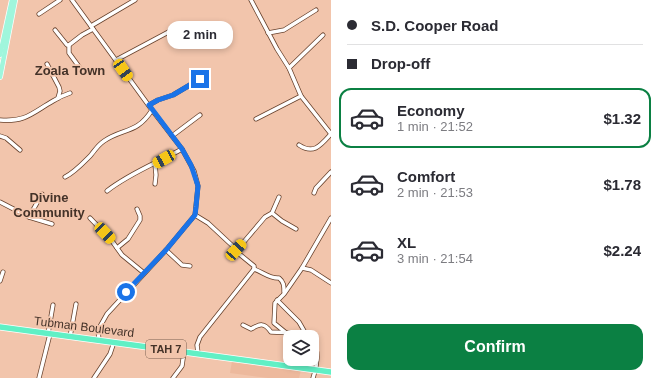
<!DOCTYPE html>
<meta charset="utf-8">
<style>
:root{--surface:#fff;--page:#f2f2f3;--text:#2b2b33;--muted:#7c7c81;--line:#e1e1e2;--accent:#0b8043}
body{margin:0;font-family:Helvetica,sans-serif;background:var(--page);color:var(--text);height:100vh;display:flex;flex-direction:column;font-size:15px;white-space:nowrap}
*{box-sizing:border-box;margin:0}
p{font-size:13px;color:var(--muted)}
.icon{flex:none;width:22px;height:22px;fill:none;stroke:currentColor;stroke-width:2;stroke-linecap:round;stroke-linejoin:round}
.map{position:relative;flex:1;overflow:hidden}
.side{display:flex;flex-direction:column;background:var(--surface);width:328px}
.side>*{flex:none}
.guide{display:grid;align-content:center;height:88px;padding:0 16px;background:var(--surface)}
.controls{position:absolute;left:283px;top:330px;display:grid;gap:8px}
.controls a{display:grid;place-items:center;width:36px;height:36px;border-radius:8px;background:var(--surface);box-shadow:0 2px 6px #0003;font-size:20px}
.end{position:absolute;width:18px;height:18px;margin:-9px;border:5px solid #1a73e8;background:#fff;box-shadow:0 0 0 2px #fff}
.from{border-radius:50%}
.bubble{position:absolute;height:28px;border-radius:12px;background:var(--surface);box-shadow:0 2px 6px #0003;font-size:13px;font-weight:800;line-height:28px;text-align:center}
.car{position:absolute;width:12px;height:24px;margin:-12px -6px;border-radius:5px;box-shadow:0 0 3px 1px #0007;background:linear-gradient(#f5c518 24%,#345 0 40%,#f5c518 0 76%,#345 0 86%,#f5c518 0)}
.guide b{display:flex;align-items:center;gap:14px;height:38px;font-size:15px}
.guide b+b{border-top:1px solid var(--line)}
.guide i{width:10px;height:10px;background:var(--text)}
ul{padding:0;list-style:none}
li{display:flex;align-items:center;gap:12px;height:60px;margin:0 8px 6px;padding:0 8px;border:2px solid transparent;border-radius:12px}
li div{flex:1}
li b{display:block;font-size:15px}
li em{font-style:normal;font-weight:800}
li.current{border-color:var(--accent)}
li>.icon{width:36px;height:36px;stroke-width:1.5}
.cta{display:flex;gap:8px;margin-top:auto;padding:8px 16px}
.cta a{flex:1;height:46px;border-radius:12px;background:var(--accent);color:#fff;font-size:16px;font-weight:800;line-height:46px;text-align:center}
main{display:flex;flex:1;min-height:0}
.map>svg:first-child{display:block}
</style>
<main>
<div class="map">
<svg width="331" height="378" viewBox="0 0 331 378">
<rect width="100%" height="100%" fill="#f2c5ac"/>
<polygon fill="#edb99d" points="232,361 301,370 299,378 268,378 230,373"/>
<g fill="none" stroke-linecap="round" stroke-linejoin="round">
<defs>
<g id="minor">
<polyline points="72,0 152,110 182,149 194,171 198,186 195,215 166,250 107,314 98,330 99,340"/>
<polyline points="251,0 277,49 289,68 301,96 331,134"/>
<polyline points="39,14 60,0"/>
<polyline points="91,26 135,0"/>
<polyline points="55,30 67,45 69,45 82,35 93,29"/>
<polyline points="268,33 284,30 316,10"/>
<polyline points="69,45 69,53 80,68"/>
<polyline points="116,60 176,28"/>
<polyline points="47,64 59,87 60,91 58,98"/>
<polyline points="289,68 323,35"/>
<polyline points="149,105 158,100 173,95 200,79"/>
<polyline points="256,119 301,96"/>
<path d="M0,120c26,2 32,-7 53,-19 5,-3 11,-6 17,-8"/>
<polyline points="0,136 6,138 20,150"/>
<polyline points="172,136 200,115"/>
<path d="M299,145c15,10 22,0 32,-11"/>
<polyline points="155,164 156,175 155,184"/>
<path d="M65,177c10,-5 18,-14 26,-22 4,-5 7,-10 13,-14 19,-13 33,-7 48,-31"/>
<path d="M107,191c23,-18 50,-28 75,-42"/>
<polyline points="314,193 316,188 331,172"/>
<polyline points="0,202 29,217 52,224"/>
<polyline points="272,213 282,221 296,229"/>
<polyline points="195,215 208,223 237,250 238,253 254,266 254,269 200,337 197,345 198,353"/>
<polyline points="29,217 42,194"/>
<polyline points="90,218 112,241 122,255 144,273"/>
<polyline points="117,248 128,239 140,220 140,216 137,209"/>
<polyline points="166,250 182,265 190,266"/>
<polyline points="237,250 265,217 272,213 279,197"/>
<polyline points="302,268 311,270 331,283"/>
<path d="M254,269c9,3 16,10 25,9 5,4 5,8 5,14"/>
<polyline points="0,281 3,272"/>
<polyline points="277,300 299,322 307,336"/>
<path d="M243,325l8,4c9,-5 13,-7 20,3l23,1 14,4"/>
<polyline points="285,332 274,323 275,303 284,294 302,268 331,218"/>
<polyline points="48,334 53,305"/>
<polyline points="70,337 76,304"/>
<path d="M312,341c8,9 5,26 1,37"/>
<polyline points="39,378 50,334"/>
<polyline points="94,378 110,354 114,342"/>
<polyline points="173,378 182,366 184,352"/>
</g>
<g id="major">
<polyline points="0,55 12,0"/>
<polyline points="0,77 15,0"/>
</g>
<polyline id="highway" points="0,327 331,372"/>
</defs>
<use href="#minor" stroke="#67412c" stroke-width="5"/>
<use href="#major" stroke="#fff" stroke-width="6"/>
<use href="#highway" stroke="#fff" stroke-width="7"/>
<use href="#minor" stroke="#fff" stroke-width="3.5"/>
<use href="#major" stroke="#a0f6dc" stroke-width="4.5"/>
<use href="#highway" stroke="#61f0c5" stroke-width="5.5"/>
</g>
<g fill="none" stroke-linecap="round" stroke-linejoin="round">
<polyline stroke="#1a73e8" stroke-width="5" points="126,292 166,250 195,215 196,207 198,186 191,165 182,149 149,105 158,100 173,95 200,79"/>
</g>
<g text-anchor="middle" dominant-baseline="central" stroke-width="3.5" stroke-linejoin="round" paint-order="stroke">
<rect fill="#f2c5ac" stroke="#785e50" stroke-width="1" x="146" y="340" width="40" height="18" rx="3"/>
<g font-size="11" font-weight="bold" fill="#443228">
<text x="166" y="349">TAH 7</text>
</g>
<g font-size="12" fill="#443228" stroke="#f2c5ac">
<text transform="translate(84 327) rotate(7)">Tubman Boulevard</text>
</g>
<g font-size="13" font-weight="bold" fill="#443228" stroke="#f2c5ac">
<text x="70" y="70">Zoala Town</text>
<text x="49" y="197">Divine<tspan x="49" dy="15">Community</tspan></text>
</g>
</g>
</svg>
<div class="controls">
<a><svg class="icon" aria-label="layers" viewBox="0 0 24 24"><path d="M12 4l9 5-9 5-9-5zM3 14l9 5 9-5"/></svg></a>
</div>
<i class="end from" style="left:126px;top:292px"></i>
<i class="end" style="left:200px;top:79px"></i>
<div class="bubble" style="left:167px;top:21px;width:66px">2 min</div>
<i class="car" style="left:123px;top:70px;rotate:145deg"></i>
<i class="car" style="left:164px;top:159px;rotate:241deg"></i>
<i class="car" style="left:105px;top:233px;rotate:136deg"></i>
<i class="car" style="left:236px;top:250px;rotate:42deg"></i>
</div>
<section class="side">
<div class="guide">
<b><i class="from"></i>S.D. Cooper Road</b>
<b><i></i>Drop-off</b>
</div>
<ul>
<li class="current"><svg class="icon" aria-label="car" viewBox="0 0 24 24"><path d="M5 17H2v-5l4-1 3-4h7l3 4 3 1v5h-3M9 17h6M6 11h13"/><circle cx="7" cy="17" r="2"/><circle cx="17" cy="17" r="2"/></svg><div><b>Economy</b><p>1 min · 21:52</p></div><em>$1.32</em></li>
<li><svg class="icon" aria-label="car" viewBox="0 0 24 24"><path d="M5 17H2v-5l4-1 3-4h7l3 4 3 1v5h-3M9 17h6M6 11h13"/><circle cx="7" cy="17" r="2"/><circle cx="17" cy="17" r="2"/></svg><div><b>Comfort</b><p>2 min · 21:53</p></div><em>$1.78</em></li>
<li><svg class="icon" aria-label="car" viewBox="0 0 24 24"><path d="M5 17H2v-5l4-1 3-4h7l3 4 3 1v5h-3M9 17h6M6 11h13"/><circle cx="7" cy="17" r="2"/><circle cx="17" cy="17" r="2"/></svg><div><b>XL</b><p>3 min · 21:54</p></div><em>$2.24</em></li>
</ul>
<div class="cta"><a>Confirm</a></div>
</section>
</main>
